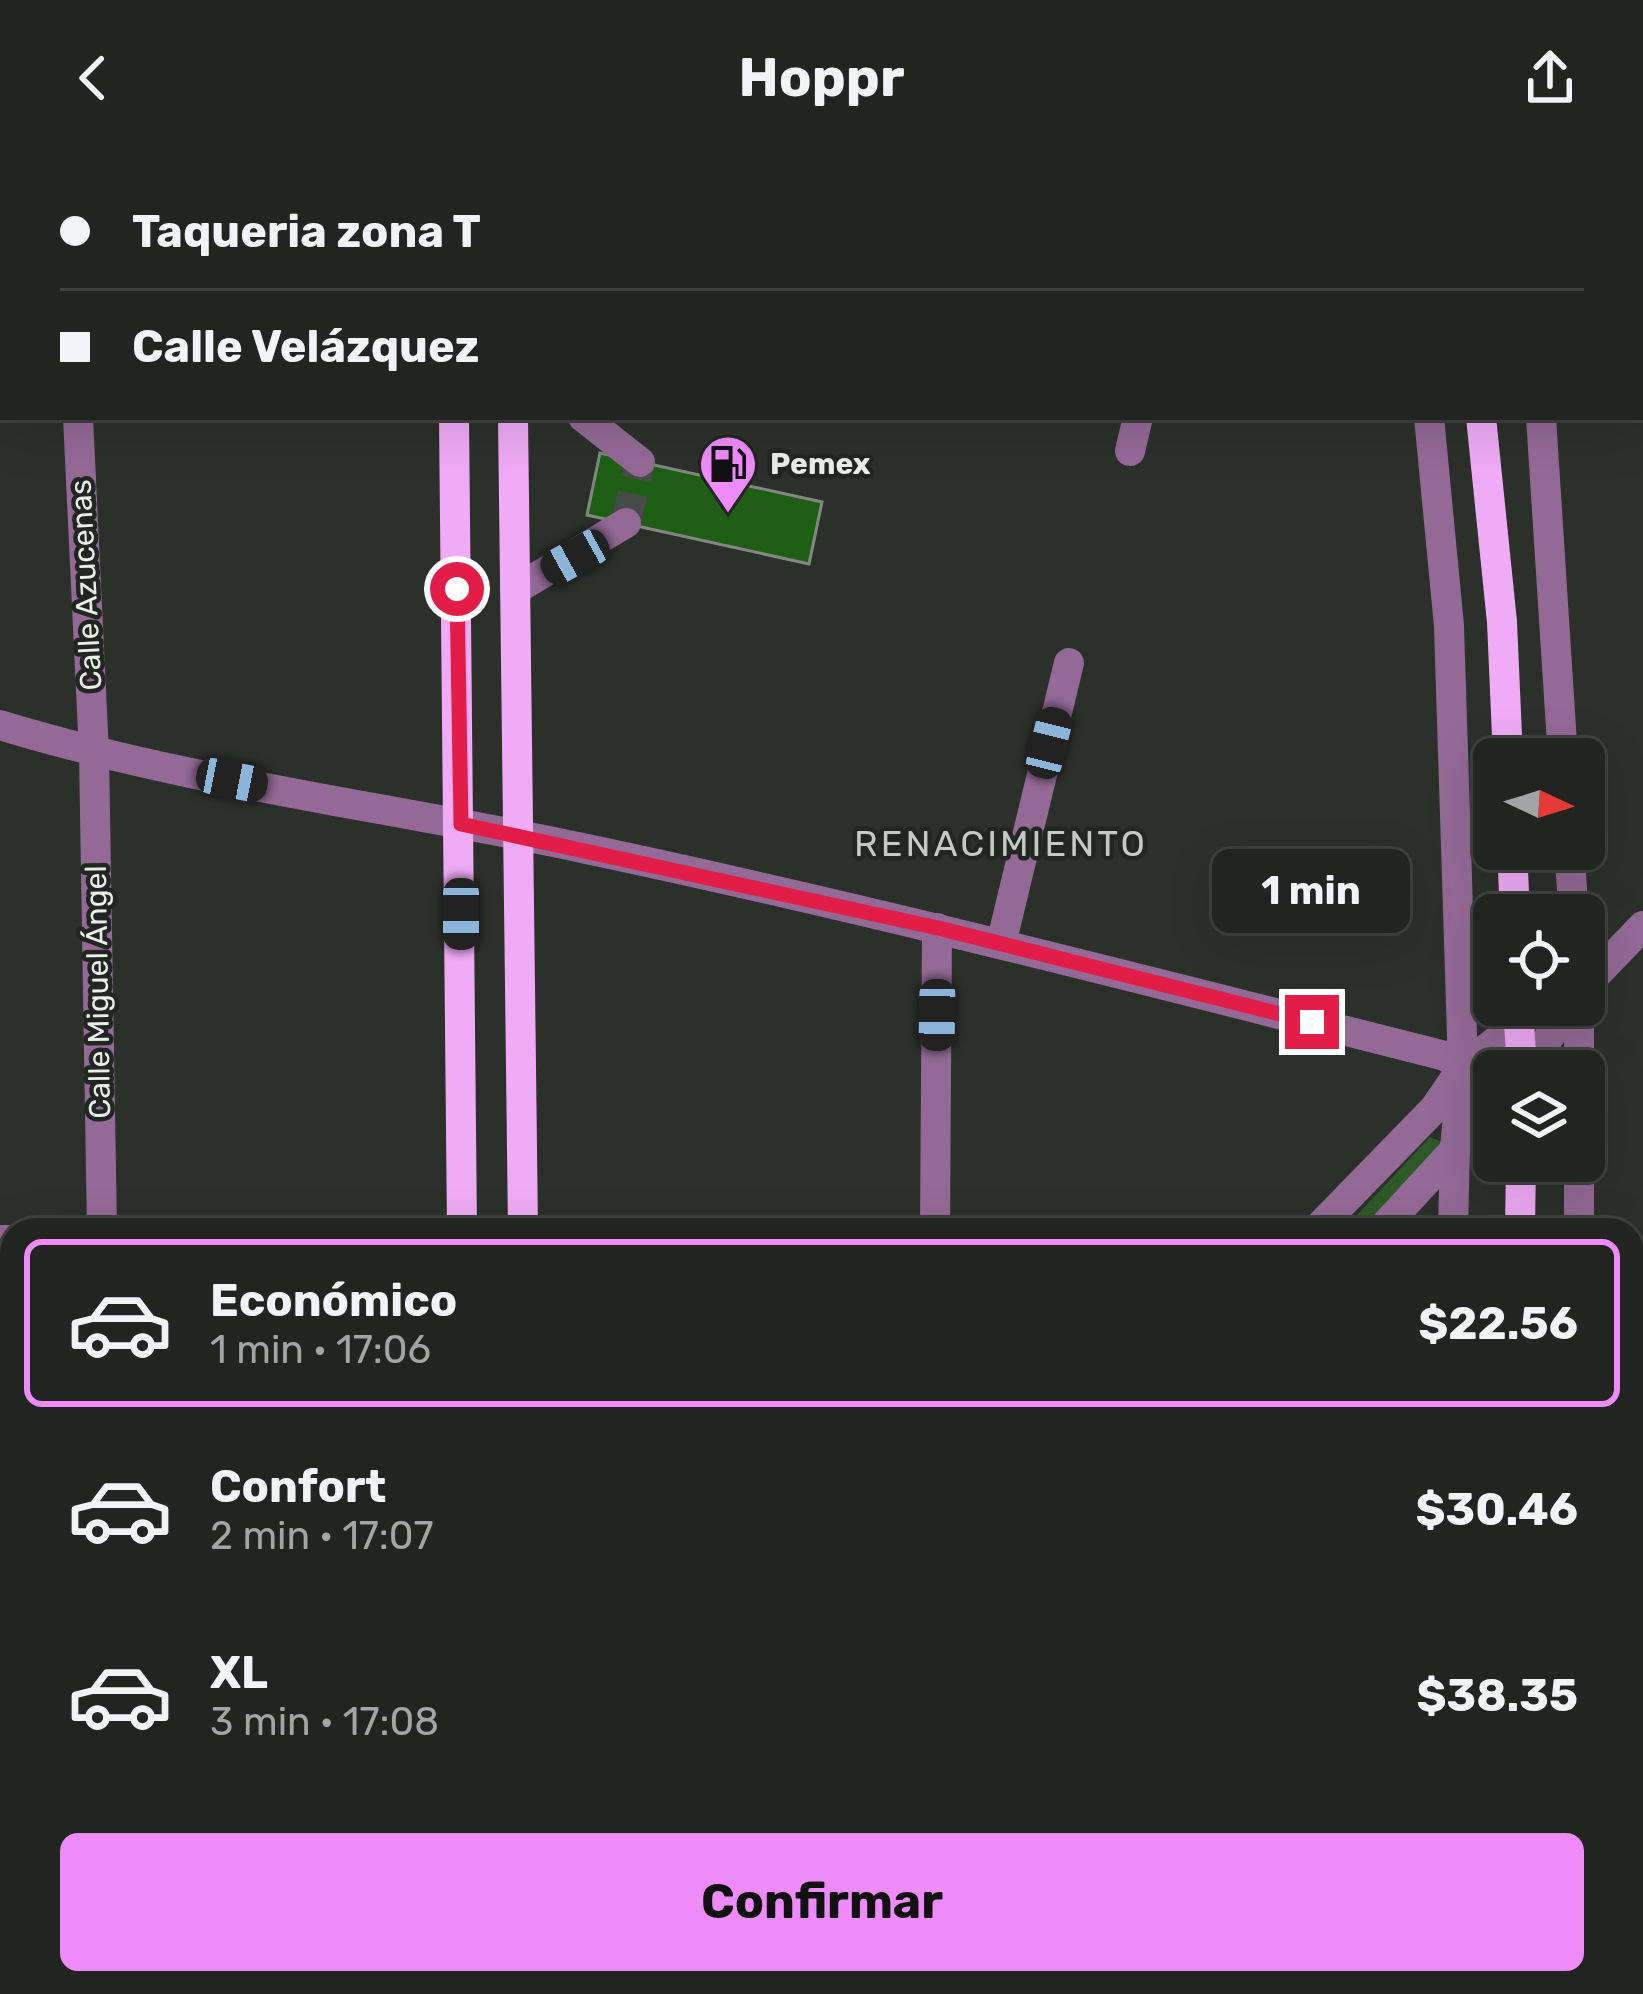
<!DOCTYPE html>
<html lang="es">
<meta charset="utf-8">
<style>
:root{--surface:#212420;--page:#2d302d;--text:#f1f3f6;--muted:#a2a4a5;--line:#3e413e;--accent:#ee8bf8}
body{margin:0;font-family:Rubik,sans-serif;background:var(--page);color:var(--text);height:100vh;display:flex;flex-direction:column;font-size:45px;white-space:nowrap}
*{box-sizing:border-box;margin:0}
p{font-size:39px;color:var(--muted)}
.icon{flex:none;width:66px;height:66px;fill:none;stroke:currentColor;stroke-width:2;stroke-linecap:round;stroke-linejoin:round}
.map{position:relative;flex:1;overflow:hidden}
.drawer{position:absolute;left:0px;top:1062px;width:1644px;height:777px;display:flex;flex-direction:column;background:var(--surface);border-radius:36px 36px 0 0;box-shadow:0 12px 48px #0002,0 0 0 3px var(--line)}
.drawer>*{flex:none}
.top-card{position:absolute;left:0px;top:0px;width:1644px;height:264px;box-shadow:0 12px 48px #0002,0 0 0 3px var(--line);display:grid;align-content:center;height:264px;padding:0 60px;background:var(--surface)}
.needle{width:78px;rotate:94deg}
.fabs{position:absolute;left:1473px;top:582px;display:grid;gap:24px}
.fabs a{display:grid;place-items:center;width:132px;height:132px;border-radius:18px;background:var(--surface);box-shadow:0 12px 48px #0002,0 0 0 3px var(--line);font-size:60px}
.end{position:absolute;width:54px;height:54px;margin:-27px;border:15px solid #e11d48;background:#fff;box-shadow:0 0 0 6px #fff}
.from{border-radius:50%}
.bubble{position:absolute;height:84px;border-radius:18px;background:var(--surface);box-shadow:0 12px 48px #0002,0 0 0 3px var(--line);font-size:39px;font-weight:700;line-height:84px;text-align:center}
.car{position:absolute;width:36px;height:72px;margin:-36px -18px;border-radius:15px;box-shadow:0 0 9px 3px #0007;background:linear-gradient(#222 24%,#8ab4d8 0 40%,#222 0 76%,#8ab4d8 0 86%,#222 0)}
.top-card b{display:flex;align-items:center;gap:42px;height:114px;font-size:45px}
.top-card b+b{border-top:3px solid var(--line)}
.top-card i{width:30px;height:30px;background:var(--text)}
ul{padding:21px 0 0;list-style:none}
li{display:flex;align-items:center;gap:36px;height:168px;margin:0 24px 18px;padding:0 36px;border:6px solid transparent;border-radius:18px}
li div{flex:1}
li b{display:block;font-size:45px}
li em{font-style:normal;font-weight:700}
li.selected{border-color:var(--accent)}
li>.icon{width:108px;height:108px;stroke-width:1.5}
.cta{display:flex;gap:24px;margin-top:auto;padding:24px 60px}
.cta a{flex:1;height:138px;border-radius:18px;background:var(--accent);color:#111;font-size:48px;font-weight:700;line-height:138px;text-align:center}
header{display:flex;justify-content:space-between;align-items:center;height:156px;padding:0 60px;background:var(--surface);font-size:54px;font-weight:700}
.map>svg:first-child{display:block}
</style>
<header><svg class="icon" aria-label="back" viewBox="0 0 24 24"><path d="M15 5l-7 7 7 7"/></svg>Hoppr<svg class="icon" aria-label="share" viewBox="0 0 24 24"><path d="M12 15V3M7 8l5-5 5 5M5 13v7h14v-7"/></svg></header>
<div class="map">
<svg width="1643" height="1838" viewBox="0 0 1643 1838">
<rect width="100%" height="100%" fill="#2c302b"/>
<polygon fill="#2e5928" points="1430,981 1445,987 1367,1074 1343,1074"/>
<polygon fill="#1f5f15" stroke="#828781" stroke-width="3" points="600,297 822,346 809,408 587,359"/>
<g fill="none" stroke-linecap="round" stroke-linejoin="round">
<polyline stroke="#484c48" stroke-width="30" stroke-dasharray="30 15" stroke-linecap="butt" points="626,367 640,306"/>
<g stroke="#936a96" stroke-width="30">
<polyline points="66,0 66,3"/>
<polyline points="917,0 930,3"/>
<polyline points="1393,0 1393,3"/>
<polyline points="78,261 94,597 102,1074"/>
<polyline points="583,261 640,306"/>
<polyline points="1429,261 1449,470 1463,911 1455,991 1453,1074"/>
<polyline points="1541,261 1563,603"/>
<polyline points="1130,295 1138,261"/>
<polyline points="515,434 626,367"/>
<path d="M0,569c191,58 392,82 587,124 288,61 573,135 858,207l18,11"/>
<polyline points="1569,693 1574,759"/>
<polyline points="1001,788 1069,507"/>
<polyline points="1584,831 1643,770"/>
<polyline points="1579,849 1579,915"/>
<polyline points="1527,915 1570,849"/>
<polyline points="1579,1005 1579,1074"/>
<polyline points="935,1074 937,772"/>
<polyline points="1316,1074 1434,953 1463,911 1542,849"/>
<polyline points="1381,1074 1494,951"/>
<polyline points="0,1084 12,1084"/>
<polyline points="1632,1301 1643,1302"/>
<polyline points="0,1834 123,1838"/>
<polyline points="614,1838 624,1827"/>
<polyline points="696,1838 705,1827"/>
<polyline points="954,1838 954,1827"/>
<polyline points="1441,1838 1441,1827"/>
<polyline points="1573,1838 1573,1827"/>
</g>
<g stroke="#efabf5" stroke-width="30">
<polyline points="450,0 450,3"/>
<polyline points="512,0 512,3"/>
<polyline points="1445,0 1445,3"/>
<polyline points="1555,0 1557,3"/>
<polyline points="1641,164 1643,168"/>
<polyline points="454,261 462,1074"/>
<polyline points="513,261 523,1074"/>
<polyline points="1481,261 1502,466 1508,603"/>
<polyline points="1512,693 1515,759"/>
<polyline points="1518,849 1522,915"/>
<polyline points="1520,1074 1521,1005"/>
<polyline points="470,1827 470,1838"/>
<polyline points="533,1827 533,1838"/>
<polyline points="1504,1838 1504,1827"/>
</g>
</g>
<g fill="none" stroke-linecap="round" stroke-linejoin="round">
<polyline stroke="#e11d48" stroke-width="15" points="457,433 461,668 938,772 1312,866"/>
</g>
<defs>
<symbol id="fuel-pin" viewBox="-11 -11 22 30"><path d="M0 17L-7.5 6A9.5 9.5 0 1 1 7.5 6Z" fill="#ee8bf8" stroke="#222622"/><path d="M-5.5-6h7V0h2V4h1.3V-2.5L3-4.5l.8-.8L6-3V5H2.5V1h-1V6h-7ZM-4.2-4.7v3.2H.2V-4.7Z" fill="#111"/></symbol>
</defs>
<g fill-rule="evenodd">
<use href="#fuel-pin" x="695" y="275" width="66" height="90"/>
</g>
<g text-anchor="middle" dominant-baseline="central" stroke-width="9" stroke-linejoin="round" paint-order="stroke">
<g font-size="30" font-weight="bold" fill="#eaedea" stroke="#222622" text-anchor="start">
<text x="770" y="308">Pemex</text>
</g>
<g font-size="30" fill="#eaedea" stroke="#222622">
<text transform="translate(86 429) rotate(-93)">Calle Azucenas</text>
<text transform="translate(98 836) rotate(-91)">Calle Miguel Ángel</text>
</g>
<g font-size="36" letter-spacing="3" fill="#c4c9c3" stroke="#222622">
<text x="1001" y="687">RENACIMIENTO</text>
</g>
</g>
</svg>
<div class="fabs">
<a><svg class="needle" viewBox="-14 -14 28 28"><path d="M0-13l5 13h-10z" fill="#e53935"/><path d="M0 13l5-13h-10z" fill="#a2a4a5"/></svg></a>
<a><svg class="icon" aria-label="locate" viewBox="0 0 24 24"><circle cx="12" cy="12" r="6"/><path d="M12 2v4M12 18v4M2 12h4M18 12h4"/></svg></a>
<a><svg class="icon" aria-label="layers" viewBox="0 0 24 24"><path d="M12 4l9 5-9 5-9-5zM3 14l9 5 9-5"/></svg></a>
</div>
<i class="end from" style="left:457px;top:433px"></i>
<i class="end" style="left:1312px;top:866px"></i>
<div class="bubble" style="left:1212px;top:693px;width:198px">1 min</div>
<i class="car" style="left:575px;top:401px;rotate:241deg"></i>
<i class="car" style="left:1049px;top:587px;rotate:14deg"></i>
<i class="car" style="left:232px;top:624px;rotate:101deg"></i>
<i class="car" style="left:461px;top:758px;rotate:180deg"></i>
<i class="car" style="left:937px;top:859px;rotate:181deg"></i>
<div class="top-card">
<b><i class="from"></i>Taqueria zona T</b>
<b><i></i>Calle Velázquez</b>
</div>
<section class="drawer">
<ul>
<li class="selected"><svg class="icon" aria-label="car" viewBox="0 0 24 24"><path d="M5 17H2v-5l4-1 3-4h7l3 4 3 1v5h-3M9 17h6M6 11h13"/><circle cx="7" cy="17" r="2"/><circle cx="17" cy="17" r="2"/></svg><div><b>Económico</b><p>1 min · 17:06</p></div><em>$22.56</em></li>
<li><svg class="icon" aria-label="car" viewBox="0 0 24 24"><path d="M5 17H2v-5l4-1 3-4h7l3 4 3 1v5h-3M9 17h6M6 11h13"/><circle cx="7" cy="17" r="2"/><circle cx="17" cy="17" r="2"/></svg><div><b>Confort</b><p>2 min · 17:07</p></div><em>$30.46</em></li>
<li><svg class="icon" aria-label="car" viewBox="0 0 24 24"><path d="M5 17H2v-5l4-1 3-4h7l3 4 3 1v5h-3M9 17h6M6 11h13"/><circle cx="7" cy="17" r="2"/><circle cx="17" cy="17" r="2"/></svg><div><b>XL</b><p>3 min · 17:08</p></div><em>$38.35</em></li>
</ul>
<div class="cta"><a>Confirmar</a></div>
</section>
</div>
